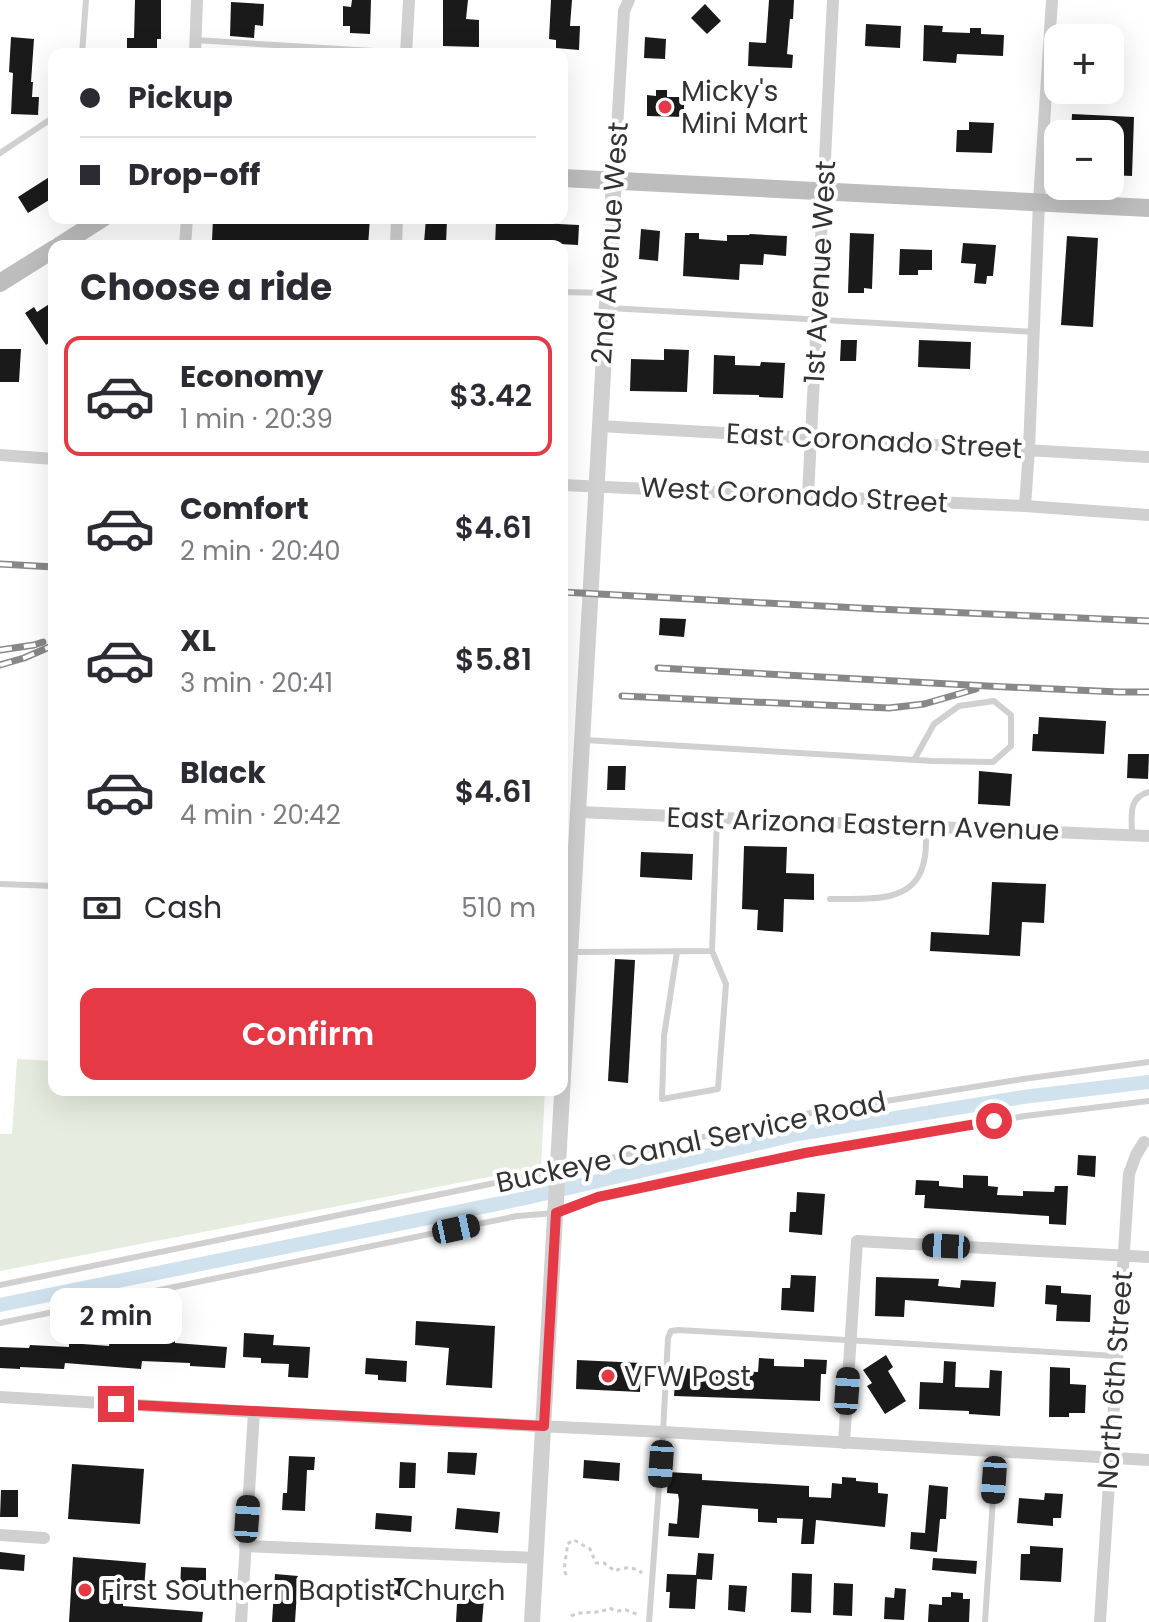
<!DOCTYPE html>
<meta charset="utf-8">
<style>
:root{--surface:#fff;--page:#f2f2f3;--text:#2b2b33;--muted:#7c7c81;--line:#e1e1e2;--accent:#e63946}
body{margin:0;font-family:Poppins,sans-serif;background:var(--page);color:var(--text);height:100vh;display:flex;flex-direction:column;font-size:30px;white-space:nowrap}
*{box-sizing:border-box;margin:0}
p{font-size:26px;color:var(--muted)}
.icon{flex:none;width:44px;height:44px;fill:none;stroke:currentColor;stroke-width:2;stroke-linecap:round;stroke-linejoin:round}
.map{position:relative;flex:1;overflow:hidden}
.sheet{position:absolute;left:48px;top:240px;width:520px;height:856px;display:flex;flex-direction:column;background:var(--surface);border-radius:16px;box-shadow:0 8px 32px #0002}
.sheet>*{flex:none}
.banner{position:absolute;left:48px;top:48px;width:520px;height:176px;border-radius:16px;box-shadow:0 8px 32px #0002;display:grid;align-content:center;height:176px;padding:0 32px;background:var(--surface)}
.tools{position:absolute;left:1044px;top:24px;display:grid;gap:16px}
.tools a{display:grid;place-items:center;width:80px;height:80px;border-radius:16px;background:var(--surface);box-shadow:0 8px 32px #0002;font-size:40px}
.end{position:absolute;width:36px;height:36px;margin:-18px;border:10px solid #e63946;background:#fff;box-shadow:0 0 0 4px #fff}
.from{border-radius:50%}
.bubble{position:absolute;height:56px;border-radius:16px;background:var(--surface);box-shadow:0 8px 32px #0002;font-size:26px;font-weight:600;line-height:56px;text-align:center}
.car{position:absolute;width:24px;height:48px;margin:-24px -12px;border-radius:10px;box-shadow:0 0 6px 2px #0007;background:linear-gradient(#222 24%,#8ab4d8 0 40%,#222 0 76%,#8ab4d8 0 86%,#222 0)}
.banner b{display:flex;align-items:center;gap:28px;height:76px;font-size:30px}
.banner b+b{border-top:2px solid var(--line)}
.banner i{width:20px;height:20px;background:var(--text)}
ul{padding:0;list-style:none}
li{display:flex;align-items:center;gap:24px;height:120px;margin:0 16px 12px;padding:0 16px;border:4px solid transparent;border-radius:16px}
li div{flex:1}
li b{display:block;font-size:30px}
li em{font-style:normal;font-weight:600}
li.current{border-color:var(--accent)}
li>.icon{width:72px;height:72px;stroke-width:1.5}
h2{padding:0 32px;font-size:36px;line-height:96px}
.pay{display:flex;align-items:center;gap:20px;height:88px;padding:0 32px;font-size:30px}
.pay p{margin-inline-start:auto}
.cta{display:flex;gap:16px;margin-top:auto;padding:16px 32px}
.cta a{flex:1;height:92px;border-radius:16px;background:var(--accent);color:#fff;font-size:32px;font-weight:600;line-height:92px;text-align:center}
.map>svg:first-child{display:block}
</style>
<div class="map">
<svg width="1149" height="1622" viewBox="0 0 1149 1622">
<rect width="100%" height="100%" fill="#fff"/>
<polygon fill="#e6ecdf" points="17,1059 54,1061 54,1090 545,1090 541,1167 0,1271 0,1134 12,1134"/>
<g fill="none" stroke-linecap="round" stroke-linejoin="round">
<polyline stroke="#cfe2ee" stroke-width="14" points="0,1305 526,1198 798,1134 1023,1097 1149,1082"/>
</g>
<g fill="#1a1a1a">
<polygon points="135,0 161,0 161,39 157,39 157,49 127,48 127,38 134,38"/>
<polygon points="352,0 371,0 370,34 350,33 350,26 343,26 343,6 351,7"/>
<polygon points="443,0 468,0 466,19 479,20 479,47 443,46"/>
<polygon points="551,0 572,0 570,26 580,26 579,50 556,48 556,40 549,39"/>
<polygon points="769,0 794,0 793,19 790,19 787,54 793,55 792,68 748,66 749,42 766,43"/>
<polygon points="231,2 264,4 263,26 255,25 254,38 230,36"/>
<polygon points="705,4 721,21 707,34 691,18"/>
<polygon points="866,24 901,26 900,48 865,46"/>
<polygon points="924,25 943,26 942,32 970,33 970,28 981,28 981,34 1004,35 1003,56 957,54 956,63 923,61"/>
<polygon points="11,37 34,39 31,82 33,82 32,97 39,97 38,115 11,114 13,73 9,72"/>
<polygon points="645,37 666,39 665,59 644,58"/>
<polygon points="656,90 667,90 667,97 684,97 684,117 647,116 647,95 656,96"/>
<polygon points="1072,114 1134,117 1132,176 1110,175 1110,134 1071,134"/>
<polygon points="969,122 994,123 992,153 956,152 957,130 969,130"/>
<polygon points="54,174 54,197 28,213 18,197"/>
<polygon points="213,218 370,218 368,246 309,246 212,241"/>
<polygon points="426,218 447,219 446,244 424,243"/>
<polygon points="496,221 579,225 578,245 524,242 524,246 495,246"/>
<polygon points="641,229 660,231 658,261 639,259"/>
<polygon points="685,233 699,233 699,239 727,241 727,235 749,235 750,234 787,236 786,256 764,254 763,265 740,264 739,280 683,276"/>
<polygon points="850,233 874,234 872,289 864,288 864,293 848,293"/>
<polygon points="1067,236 1098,238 1093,327 1061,325"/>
<polygon points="963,243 996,245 993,276 987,276 986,284 974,283 976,264 961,263"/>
<polygon points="900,249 932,250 932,270 918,270 918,275 899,275"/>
<polygon points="54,301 54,339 46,345 25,313 34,307 37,312"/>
<polygon points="841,340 857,340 856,361 840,361"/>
<polygon points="919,340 971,342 970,369 918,367"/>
<polygon points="0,349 21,349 19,382 0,382"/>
<polygon points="664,349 689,350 687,392 630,391 631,359 664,360"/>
<polygon points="714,355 735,356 735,365 760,366 761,362 785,363 783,398 759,397 759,395 713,394"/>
<polygon points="660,618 686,619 684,637 659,635"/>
<polygon points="1039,717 1106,721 1104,754 1032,751 1033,734 1038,734"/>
<polygon points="1128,754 1149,754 1148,779 1127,778"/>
<polygon points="608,766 626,766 625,790 607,790"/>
<polygon points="979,771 1012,774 1010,806 978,804"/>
<polygon points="744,846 787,847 786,873 814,874 814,900 784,899 783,932 757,930 758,910 742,909"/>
<polygon points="641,852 693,854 692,880 640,877"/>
<polygon points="992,882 1046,884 1044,923 1022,922 1020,956 930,951 931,932 989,935"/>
<polygon points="615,959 635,960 628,1083 608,1081"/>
<polygon points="1078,1155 1096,1156 1095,1177 1077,1175"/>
<polygon points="963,1175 988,1176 988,1186 998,1187 997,1195 1023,1196 1023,1191 1054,1192 1055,1186 1068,1186 1066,1225 1049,1224 1049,1216 924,1208 925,1195 915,1195 916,1180 939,1181 939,1186 963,1188"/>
<polygon points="797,1192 825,1194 822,1235 789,1232 790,1212 796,1212"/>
<polygon points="791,1275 816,1276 814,1312 781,1310 782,1288 790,1288"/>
<polygon points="876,1277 939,1279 938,1286 960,1288 961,1280 996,1282 994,1307 905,1300 904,1317 875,1316"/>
<polygon points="1046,1285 1061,1286 1061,1293 1091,1295 1090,1322 1056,1321 1057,1305 1045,1304"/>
<polygon points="416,1321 495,1326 492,1388 446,1385 449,1348 415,1345"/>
<polygon points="244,1333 274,1335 273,1345 310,1347 308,1378 288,1377 289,1364 261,1363 261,1358 243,1357"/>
<polygon points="110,1337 175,1340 175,1343 227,1347 225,1368 190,1366 190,1363 142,1361 141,1369 65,1363 64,1369 20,1367 20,1369 0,1368 0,1347 29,1348 30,1345 69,1347 69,1343 109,1346"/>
<polygon points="886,1355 893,1367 888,1371 906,1401 885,1414 867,1386 872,1383 863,1370"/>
<polygon points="366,1358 407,1361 406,1382 378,1380 378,1375 365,1374"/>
<polygon points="759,1358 774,1359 774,1366 804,1367 804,1359 827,1360 826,1374 821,1374 820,1401 674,1396 676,1368 758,1372"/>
<polygon points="577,1360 641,1363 640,1392 576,1389"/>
<polygon points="944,1361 956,1362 955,1387 989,1388 990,1370 1002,1371 1000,1416 969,1414 969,1411 919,1409 920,1382 943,1383"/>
<polygon points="1050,1367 1070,1368 1070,1384 1086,1385 1085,1413 1069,1413 1069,1417 1049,1417"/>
<polygon points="448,1452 477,1453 475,1475 447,1473"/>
<polygon points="289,1456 315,1457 314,1470 307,1470 305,1511 282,1510 283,1493 287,1493"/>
<polygon points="584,1460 620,1463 619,1481 583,1478"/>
<polygon points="400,1462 416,1463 415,1488 399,1488"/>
<polygon points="72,1464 144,1469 140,1524 68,1519"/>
<polygon points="668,1472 702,1474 702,1480 809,1486 809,1497 831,1498 832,1483 842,1484 842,1477 856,1478 856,1481 878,1483 878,1493 888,1494 885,1527 816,1520 814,1544 801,1544 803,1519 777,1518 777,1523 758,1522 758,1509 702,1505 699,1538 668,1536 669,1523 677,1524 679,1500 678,1494 667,1493"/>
<polygon points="929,1485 948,1487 946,1519 940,1519 937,1552 910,1549 911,1532 925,1533"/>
<polygon points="1,1490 18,1490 18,1517 0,1517"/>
<polygon points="1045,1493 1063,1494 1061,1518 1053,1518 1053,1526 1017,1523 1019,1498 1044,1500"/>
<polygon points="457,1508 500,1512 498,1533 455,1529"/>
<polygon points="376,1513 412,1516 411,1532 375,1529"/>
<polygon points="1030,1546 1063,1548 1061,1582 1020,1580 1021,1554 1030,1554"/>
<polygon points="0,1552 25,1555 24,1571 0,1569"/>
<polygon points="698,1553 714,1554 712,1580 697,1579 695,1609 669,1608 670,1592 666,1592 667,1574 696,1575"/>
<polygon points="73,1557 146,1563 144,1589 123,1589 123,1606 203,1612 202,1622 69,1622"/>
<polygon points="933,1558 977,1561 976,1574 932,1570"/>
<polygon points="181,1567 206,1568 206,1590 180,1590"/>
<polygon points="792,1573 812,1574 811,1613 791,1612"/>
<polygon points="275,1574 298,1576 295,1622 272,1622"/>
<polygon points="386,1578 409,1578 408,1596 386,1596"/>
<polygon points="834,1583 853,1584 852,1616 833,1615"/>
<polygon points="729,1585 747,1586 745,1612 728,1610"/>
<polygon points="458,1586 485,1588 482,1622 456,1622"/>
<polygon points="895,1588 906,1589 904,1620 884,1619 885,1597 894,1598"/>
<polygon points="951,1592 963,1593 963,1599 970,1599 969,1622 928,1622 929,1604 942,1605 942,1597 951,1597"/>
</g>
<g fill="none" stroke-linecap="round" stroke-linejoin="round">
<g stroke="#cdcdcd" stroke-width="3" stroke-dasharray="4 4" stroke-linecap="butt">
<path d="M566,1575c-4,-10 2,-20 1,-31l7,-4 16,9 6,14h8l11,8c8,-4 20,-5 27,2"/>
<path d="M571,1616c12,-7 25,0 38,-8l9,3 8,-1 13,5"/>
</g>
<g stroke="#d0d0d0" stroke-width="6">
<polyline points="195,40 406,53"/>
<polyline points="82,54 86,0"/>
<polyline points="0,153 54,117"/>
<polyline points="562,292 606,293"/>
<polyline points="610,308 1034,332"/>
<polyline points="585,740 933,761 993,762 1011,746 1011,715 994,701 959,706 934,724 914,760"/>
<path d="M1132,836c0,-20 -5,-38 17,-44"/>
<polyline points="0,884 54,886"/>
<path d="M830,899c30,-1 78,6 91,-28 6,-14 5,-30 5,-44"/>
<polyline points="574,952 712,951 717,818"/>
<polyline points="677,952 664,1036 662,1099 718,1089 726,984 712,951"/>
<polyline points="0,1285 558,1170 799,1115 1023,1079 1149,1062"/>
<polyline points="0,1323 517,1216 556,1213 598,1197 805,1153 1025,1116 1149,1101"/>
<polyline points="649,1622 663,1432 668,1338 671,1331 678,1330 1116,1356"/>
<polyline points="985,1622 996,1452"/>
</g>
<g stroke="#d0d0d0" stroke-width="12">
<polyline points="195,54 197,0"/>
<polyline points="406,54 409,0"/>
<polyline points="614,180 624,11 629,0"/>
<polyline points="185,246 187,218"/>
<polyline points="396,246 397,218"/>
<polyline points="599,426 1149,457"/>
<polyline points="0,455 54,459"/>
<polyline points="562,485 1025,506 1149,515"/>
<polyline points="808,496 833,0"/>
<polyline points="1025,506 1029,449 1039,202 1052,0"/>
<polyline points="578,812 1149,836"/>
<polyline points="0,1397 254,1412 663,1432 1149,1460"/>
<polyline points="844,1443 857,1241 1149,1257"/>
<polyline points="0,1535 44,1538"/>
<polyline points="245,1546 536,1558"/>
<polyline points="241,1622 254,1412"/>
<polyline points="1100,1622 1129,1174 1136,1155 1144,1142"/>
</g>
<polyline stroke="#d0d0d0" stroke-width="16" points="532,1622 614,180"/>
<g stroke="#bdbdbd" stroke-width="18">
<polyline points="562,178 1149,208"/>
<polyline points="59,246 103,218"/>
<polyline points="0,283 54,249"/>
</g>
<defs>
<g id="rail">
<polyline points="0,564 54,567"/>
<polyline points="562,592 877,609 1149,621"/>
<polyline points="0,650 34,645 43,642"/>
<polyline points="0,665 24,658 54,645"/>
<polyline points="658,668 987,686 1119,692 1149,692"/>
<polyline points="622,696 889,708 924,704 976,689"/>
</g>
</defs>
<use href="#rail" stroke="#888" stroke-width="7"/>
<use href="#rail" stroke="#fff" stroke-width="4" stroke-dasharray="12" stroke-linecap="butt"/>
</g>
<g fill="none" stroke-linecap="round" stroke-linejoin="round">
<polyline stroke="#e63946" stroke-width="10" points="116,1404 544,1426 556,1213 598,1197 805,1153 994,1121"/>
</g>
<g fill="#e63946" stroke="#fff" stroke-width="3">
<circle cx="665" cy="107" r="8"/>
<circle cx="608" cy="1376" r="8"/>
<circle cx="85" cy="1590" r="8"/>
</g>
<g text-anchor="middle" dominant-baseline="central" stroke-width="8" stroke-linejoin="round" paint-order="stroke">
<g font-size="28" fill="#333" stroke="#fff" text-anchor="start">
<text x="681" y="91">Micky's<tspan x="681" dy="32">Mini Mart</tspan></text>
<text x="624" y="1376">VFW Post</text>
<text x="101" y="1590">First Southern Baptist Church</text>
</g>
<g font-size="28" fill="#333" stroke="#fff">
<text transform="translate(610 243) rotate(-86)">2nd Avenue West</text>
<text transform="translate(820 272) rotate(-87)">1st Avenue West</text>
<text transform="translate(874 441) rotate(3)">East Coronado Street</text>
<text transform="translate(794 495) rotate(3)">West Coronado Street</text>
<text transform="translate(863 824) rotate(2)">East Arizona Eastern Avenue</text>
<text transform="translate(691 1142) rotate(-12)">Buckeye Canal Service Road</text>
<text transform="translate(1115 1380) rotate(-86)">North 6th Street</text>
</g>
</g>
</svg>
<div class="tools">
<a>+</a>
<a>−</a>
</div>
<i class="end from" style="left:994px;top:1121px"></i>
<i class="end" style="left:116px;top:1404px"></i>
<div class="bubble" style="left:50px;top:1288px;width:132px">2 min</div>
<i class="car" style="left:456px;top:1229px;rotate:78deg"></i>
<i class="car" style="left:946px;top:1246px;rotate:273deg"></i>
<i class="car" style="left:847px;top:1391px;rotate:4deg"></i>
<i class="car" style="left:661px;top:1464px;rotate:184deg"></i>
<i class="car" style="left:994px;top:1480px;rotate:184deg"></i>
<i class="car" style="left:247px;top:1519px;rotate:4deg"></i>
<div class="banner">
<b><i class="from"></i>Pickup</b>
<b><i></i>Drop-off</b>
</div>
<section class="sheet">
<h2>Choose a ride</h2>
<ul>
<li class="current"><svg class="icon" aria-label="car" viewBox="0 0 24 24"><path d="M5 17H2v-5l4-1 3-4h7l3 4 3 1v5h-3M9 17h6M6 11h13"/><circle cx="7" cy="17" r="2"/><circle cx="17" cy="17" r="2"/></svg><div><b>Economy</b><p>1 min · 20:39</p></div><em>$3.42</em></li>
<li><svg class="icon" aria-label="car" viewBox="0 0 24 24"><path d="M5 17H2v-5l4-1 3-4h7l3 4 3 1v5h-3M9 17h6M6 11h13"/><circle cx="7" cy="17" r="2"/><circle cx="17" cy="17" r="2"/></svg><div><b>Comfort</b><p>2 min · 20:40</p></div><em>$4.61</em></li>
<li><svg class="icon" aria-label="car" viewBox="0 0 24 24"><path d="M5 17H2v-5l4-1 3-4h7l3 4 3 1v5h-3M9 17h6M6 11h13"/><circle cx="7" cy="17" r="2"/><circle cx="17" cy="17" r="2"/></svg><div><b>XL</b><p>3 min · 20:41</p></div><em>$5.81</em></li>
<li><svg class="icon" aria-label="car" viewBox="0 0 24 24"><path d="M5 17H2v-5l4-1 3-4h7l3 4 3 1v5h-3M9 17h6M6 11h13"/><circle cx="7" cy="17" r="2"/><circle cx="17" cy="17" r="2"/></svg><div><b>Black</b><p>4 min · 20:42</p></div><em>$4.61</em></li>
</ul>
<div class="pay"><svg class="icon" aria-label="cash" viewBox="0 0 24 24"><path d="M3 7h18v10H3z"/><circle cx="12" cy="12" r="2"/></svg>Cash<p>510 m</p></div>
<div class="cta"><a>Confirm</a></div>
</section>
</div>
